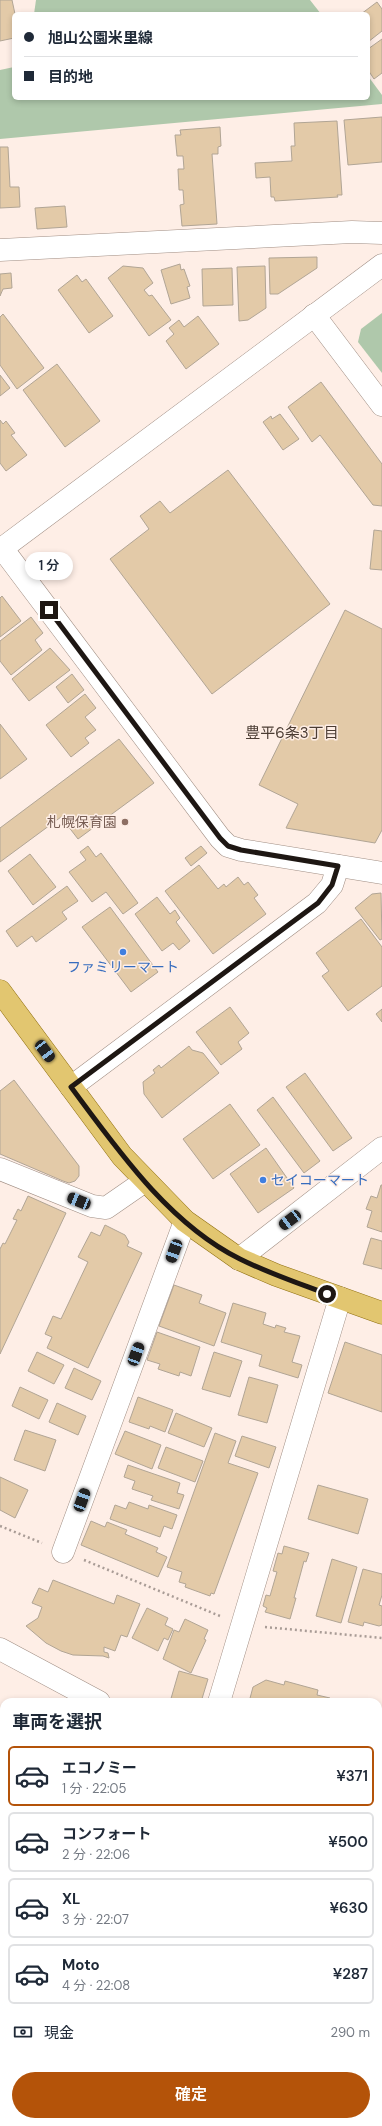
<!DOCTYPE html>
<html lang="ja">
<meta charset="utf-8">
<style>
:root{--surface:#fff;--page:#f2f2f3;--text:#1f2937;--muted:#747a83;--line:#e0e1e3;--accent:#b45309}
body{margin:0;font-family:"DM Sans","Noto Sans JP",sans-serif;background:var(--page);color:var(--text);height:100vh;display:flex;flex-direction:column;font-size:15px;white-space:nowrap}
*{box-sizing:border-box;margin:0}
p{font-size:13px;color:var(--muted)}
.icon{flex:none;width:22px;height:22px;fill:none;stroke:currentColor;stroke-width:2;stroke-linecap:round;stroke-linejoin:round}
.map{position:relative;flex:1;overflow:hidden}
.details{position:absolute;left:0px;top:1698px;width:382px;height:428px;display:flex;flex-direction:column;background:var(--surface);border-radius:12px 12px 0 0;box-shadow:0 2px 6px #0003}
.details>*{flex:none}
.banner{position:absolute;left:12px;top:12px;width:358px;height:88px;border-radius:6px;box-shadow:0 2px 6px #0003;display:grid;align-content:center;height:88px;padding:0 12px;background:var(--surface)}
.end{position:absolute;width:18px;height:18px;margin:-9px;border:5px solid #1e1713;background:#fff;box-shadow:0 0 0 2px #fff}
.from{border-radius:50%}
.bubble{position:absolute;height:28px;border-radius:14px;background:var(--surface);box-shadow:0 2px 6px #0003;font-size:13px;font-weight:600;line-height:28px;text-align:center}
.car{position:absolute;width:12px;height:24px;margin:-12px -6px;border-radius:5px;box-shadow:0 0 3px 1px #0007;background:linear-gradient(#222 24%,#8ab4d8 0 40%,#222 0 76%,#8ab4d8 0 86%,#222 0)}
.banner b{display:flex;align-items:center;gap:14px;height:38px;font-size:15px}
.banner b+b{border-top:1px solid var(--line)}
.banner i{width:10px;height:10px;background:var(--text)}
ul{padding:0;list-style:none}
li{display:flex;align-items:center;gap:12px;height:60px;margin:0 8px 6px;padding:0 4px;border:2px solid var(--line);border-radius:6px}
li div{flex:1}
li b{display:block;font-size:15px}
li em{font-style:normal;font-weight:600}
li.on{border-color:var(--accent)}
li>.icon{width:36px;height:36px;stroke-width:1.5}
h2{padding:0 12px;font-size:18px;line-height:48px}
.pay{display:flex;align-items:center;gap:10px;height:44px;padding:0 12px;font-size:15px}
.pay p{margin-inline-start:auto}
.action{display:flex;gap:8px;margin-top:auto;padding:8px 12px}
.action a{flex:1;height:46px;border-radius:24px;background:var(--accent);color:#fff;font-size:16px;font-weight:600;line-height:46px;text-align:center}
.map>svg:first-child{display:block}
</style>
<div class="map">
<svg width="382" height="2126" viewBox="0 0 382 2126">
<rect width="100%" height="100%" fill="#feeee6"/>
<g fill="#afc8ab">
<polygon points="36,0 310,0 321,14 34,14"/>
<polygon points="14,67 14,98 368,98 368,76 382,95 382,104 0,139 0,70"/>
<polygon points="382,313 382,373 358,342 361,329"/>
<polygon points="0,1811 4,1814 4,2115 0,2112"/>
<polygon points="378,2038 382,2041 382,2126 22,2126 16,2122 378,2122"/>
</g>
<g fill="#e3caa8" stroke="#b1a595">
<polygon points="0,0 12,0 15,14 14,38 0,41"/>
<polygon points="377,2 382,9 382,31 368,42 368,14 361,14"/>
<polygon points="382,39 382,73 374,79 368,70 368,49"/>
<polygon points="382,117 382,162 348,165 344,120"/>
<polygon points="337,121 342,195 337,195 338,197 275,201 274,197 271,197 270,177 256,178 255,163 292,161 291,146 295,146 294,123"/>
<polygon points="220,127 221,146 218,147 218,154 212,154 217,224 182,226 180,205 184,204 183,190 179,190 178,169 184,169 183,156 177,156 175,135 181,135 180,130"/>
<polygon points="0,147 8,147 10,187 19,187 20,207 0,208"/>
<polygon points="65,206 67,227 37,229 35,208"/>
<polygon points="317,257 317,268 278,294 270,294 269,258"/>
<polygon points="180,264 181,270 184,269 190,286 187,287 190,298 171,304 161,270"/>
<polygon points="123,266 143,268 153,283 144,290 149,296 152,295 171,320 149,336 108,278"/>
<polygon points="265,266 266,308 248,320 239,321 237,267"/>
<polygon points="232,268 233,305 203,306 202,269"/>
<polygon points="11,273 12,288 3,289 0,296 0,274"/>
<polygon points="77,275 82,282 86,279 113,316 89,333 58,290"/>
<polygon points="3,314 44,368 17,389 0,365 0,317"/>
<polygon points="198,316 219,344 186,369 166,341 174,334 169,328 179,320 184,327"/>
<polygon points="57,364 100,421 65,447 23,390"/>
<polygon points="0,375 10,388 0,396"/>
<polygon points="321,382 382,464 382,506 373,505 320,435 312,442 288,407"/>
<polygon points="280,414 299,439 283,450 263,422 271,416 272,419"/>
<polygon points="0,420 3,424 6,421 15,433 11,435 27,455 6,471 0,463"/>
<polygon points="228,470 330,604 212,694 110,559 149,529 140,516 160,501 170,513"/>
<polygon points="374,530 382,531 382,570 370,569"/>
<polygon points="2,596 21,621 0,637 0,598"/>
<polygon points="345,610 382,629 382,830 375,843 286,828 298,804 259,785"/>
<polygon points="31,617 43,633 35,640 42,650 11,675 0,661 0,641"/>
<polygon points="50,648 70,670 29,701 12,679"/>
<polygon points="72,674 84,690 68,703 56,687"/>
<polygon points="85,694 96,708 85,717 96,730 85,738 89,743 71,757 46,725"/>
<polygon points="0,724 27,759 0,779"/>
<polygon points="119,739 154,783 78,839 61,817 0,862 0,828"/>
<polygon points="88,846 96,857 101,853 138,903 123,914 106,892 92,902 69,872 86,860 80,852"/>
<polygon points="201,846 207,853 191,866 185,858"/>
<polygon points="30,854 56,887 33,905 8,871"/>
<polygon points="199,865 218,889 224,884 226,887 238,877 244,885 248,882 258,895 254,898 266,914 213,954 165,891"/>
<polygon points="67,886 78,901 62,912 67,919 36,942 32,936 17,947 6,931"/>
<polygon points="381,893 382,939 380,940 355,908 372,894"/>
<polygon points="157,897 170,914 175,910 180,918 176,922 190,941 179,950 173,943 162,951 135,914"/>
<polygon points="110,907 158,972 131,992 82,927"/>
<polygon points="361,919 382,947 382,986 348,1011 322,976 329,971 316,953"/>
<polygon points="230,1007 249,1033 238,1042 242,1049 221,1065 196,1032"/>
<polygon points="382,1009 382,1022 376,1014"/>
<polygon points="189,1046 192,1050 203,1053 219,1073 162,1118 144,1094 143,1082 155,1073 153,1070 159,1065 161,1068"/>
<polygon points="305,1073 352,1138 333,1151 286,1087"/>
<polygon points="14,1080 79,1166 79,1176 75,1181 69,1183 63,1181 0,1154 0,1091"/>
<polygon points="273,1097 320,1161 304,1173 257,1110"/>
<polygon points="230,1104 260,1145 213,1179 183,1139"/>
<polygon points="266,1148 294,1188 258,1213 230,1174"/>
<polygon points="381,1185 382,1185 382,1232 367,1227 372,1211 366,1209 371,1196 377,1198"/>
<polygon points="28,1196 66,1213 0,1354 0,1249 3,1243 5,1244 17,1220 13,1219 18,1209 21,1211"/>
<polygon points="105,1225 125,1235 129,1242 127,1246 142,1253 88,1368 47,1348 52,1337 45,1334 53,1316 61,1319 88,1262 78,1257 91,1232 100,1236"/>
<polygon points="371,1238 382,1241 382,1269 363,1264"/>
<polygon points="174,1285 202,1295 199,1303 226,1313 214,1346 159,1326"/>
<polygon points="233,1303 266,1313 263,1324 275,1328 276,1325 286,1328 284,1332 300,1336 292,1362 302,1365 298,1378 259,1366 262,1355 221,1342"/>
<polygon points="157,1332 200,1347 191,1376 180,1372 179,1376 158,1369 160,1364 147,1360"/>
<polygon points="345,1342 382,1355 382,1412 328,1393"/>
<polygon points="37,1352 64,1365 54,1384 28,1371"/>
<polygon points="214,1352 242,1361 230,1397 202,1389"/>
<polygon points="74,1368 101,1381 92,1400 65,1388"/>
<polygon points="249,1377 278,1385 267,1423 238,1415"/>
<polygon points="20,1387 48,1400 39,1419 12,1406"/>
<polygon points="138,1397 173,1410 165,1432 150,1426 149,1429 129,1422"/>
<polygon points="57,1403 86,1416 78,1435 49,1422"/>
<polygon points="176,1413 212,1428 204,1447 168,1433"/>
<polygon points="25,1430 56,1440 45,1471 14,1460"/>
<polygon points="125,1431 161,1445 152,1469 115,1454"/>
<polygon points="215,1433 236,1441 228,1463 258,1473 214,1594 211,1593 210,1596 185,1587 186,1584 179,1582 182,1572 167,1567"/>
<polygon points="242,1436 276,1447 269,1468 235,1456"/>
<polygon points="166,1447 203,1461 195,1482 158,1468"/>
<polygon points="128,1465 180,1483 177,1493 184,1495 179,1509 151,1500 153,1496 132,1489 135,1481 124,1477"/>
<polygon points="0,1477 28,1490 15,1518 0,1510"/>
<polygon points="318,1485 368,1499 358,1534 308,1519"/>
<polygon points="129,1502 148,1509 149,1505 177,1515 172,1529 164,1526 160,1537 110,1519 115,1505 126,1509"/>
<polygon points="91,1521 105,1527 107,1522 127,1530 125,1534 158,1548 156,1552 167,1557 158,1577 81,1545"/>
<polygon points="284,1546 309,1553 306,1562 304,1561 294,1598 296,1598 290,1619 265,1612 267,1608 263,1606 266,1595 270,1596 277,1572 273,1571 278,1553 282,1554"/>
<polygon points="332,1559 357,1567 341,1623 316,1616"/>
<polygon points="363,1569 382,1574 382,1595 379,1605 382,1606 382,1625 379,1626 364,1622 363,1626 348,1622"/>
<polygon points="53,1580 114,1604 117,1595 140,1604 127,1637 121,1635 115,1651 104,1647 104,1652 108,1653 109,1658 103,1656 73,1655 61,1651 46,1643 26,1626 38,1618 42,1607 32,1603 39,1588 48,1592"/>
<polygon points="147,1608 168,1618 165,1625 173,1629 168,1640 164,1638 158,1651 132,1638"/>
<polygon points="185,1619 208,1630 204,1639 206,1640 191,1673 163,1659 174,1630 179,1632"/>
<polygon points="179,1671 208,1679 201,1702 170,1702"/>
<polygon points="266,1680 284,1685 285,1681 318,1690 317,1695 330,1698 329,1702 249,1702 253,1687"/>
<polygon points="382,1882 382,1911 378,1910 378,1897"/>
<polygon points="378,1967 382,1969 382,1976 378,1983"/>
</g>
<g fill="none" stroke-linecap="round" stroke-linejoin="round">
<defs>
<g id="street">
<polyline points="0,250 352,232 382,233"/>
<polyline points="314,315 382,405"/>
<polyline points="2,548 220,838 228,846 241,850 382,873"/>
<polyline points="0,550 382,265"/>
<polyline points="71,1087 317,903 332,885 338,866"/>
<polyline points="0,1169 92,1206 106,1208 145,1181"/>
<polyline points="239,1259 382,1148"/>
<polyline points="63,1552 185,1221"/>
<polyline points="0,1649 99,1702"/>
<polyline points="219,1702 340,1298"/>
<polyline points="378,1836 382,1838"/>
</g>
<g id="primary">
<polyline points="0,991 122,1156 185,1221 239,1259 276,1275 382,1313"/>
<polyline points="0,1786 4,1788"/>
<polyline points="378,2011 382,2013"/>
</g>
</defs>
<use href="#street" stroke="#a08e84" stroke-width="23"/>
<use href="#primary" stroke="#907011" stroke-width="23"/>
<g stroke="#a99c96" stroke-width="2.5" stroke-dasharray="2 3" stroke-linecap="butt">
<polyline points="0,1526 42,1543"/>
<polyline points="84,1560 220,1616"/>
<polyline points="265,1627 382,1638"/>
<polyline points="0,1843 4,1845"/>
<polyline points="0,1936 4,1939"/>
<polyline points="378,2052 382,2054"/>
<polyline points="0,2070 4,2072"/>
<polyline points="0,2087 4,2089"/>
<polyline points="61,2122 68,2126"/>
<polyline points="91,2122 98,2126"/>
<polyline points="318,2122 324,2126"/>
</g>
<use href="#street" stroke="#fff" stroke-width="22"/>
<use href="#primary" stroke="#e2c670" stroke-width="22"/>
</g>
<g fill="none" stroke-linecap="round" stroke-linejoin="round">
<path stroke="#1e1713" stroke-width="5" d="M49,610l171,228 8,8 13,4 97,16 -6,19 -14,18 -247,184c46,62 98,137 169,172 28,14 58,24 87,35"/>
</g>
<circle fill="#8d6e63" stroke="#feeee6" stroke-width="1.5" cx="125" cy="822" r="4"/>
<g fill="#3f7fe0" stroke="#feeee6" stroke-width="1.5">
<circle cx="123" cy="952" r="4"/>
<circle cx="263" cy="1180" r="4"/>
</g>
<g text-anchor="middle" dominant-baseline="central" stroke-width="3" stroke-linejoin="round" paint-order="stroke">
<g font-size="14" fill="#785e54" stroke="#feeee6" text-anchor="end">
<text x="117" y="822">札幌保育園</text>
</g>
<g font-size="14" fill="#366cbe" stroke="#feeee6">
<text x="123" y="967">ファミリーマート</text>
<text x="271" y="1180" text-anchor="start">セイコーマート</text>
</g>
<g font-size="15" fill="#4b3c33" stroke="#feeee6">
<text x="292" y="733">豊平6条3丁目</text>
</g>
</g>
</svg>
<i class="end from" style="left:327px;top:1294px"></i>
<i class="end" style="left:49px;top:610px"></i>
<div class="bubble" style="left:25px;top:552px;width:48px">1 分</div>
<i class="car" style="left:45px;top:1051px;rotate:143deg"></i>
<i class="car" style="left:79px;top:1201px;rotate:292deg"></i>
<i class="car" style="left:290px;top:1220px;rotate:233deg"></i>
<i class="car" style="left:174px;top:1251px;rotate:200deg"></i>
<i class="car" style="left:136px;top:1354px;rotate:20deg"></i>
<i class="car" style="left:82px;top:1500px;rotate:20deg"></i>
<div class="banner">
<b><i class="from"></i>旭山公園米里線</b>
<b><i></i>目的地</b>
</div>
<section class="details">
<h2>車両を選択</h2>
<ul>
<li class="on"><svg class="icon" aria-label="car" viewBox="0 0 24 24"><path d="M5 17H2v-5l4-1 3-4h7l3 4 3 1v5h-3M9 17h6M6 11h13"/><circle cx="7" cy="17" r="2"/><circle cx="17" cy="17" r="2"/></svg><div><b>エコノミー</b><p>1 分 · 22:05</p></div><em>¥371</em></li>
<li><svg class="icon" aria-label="car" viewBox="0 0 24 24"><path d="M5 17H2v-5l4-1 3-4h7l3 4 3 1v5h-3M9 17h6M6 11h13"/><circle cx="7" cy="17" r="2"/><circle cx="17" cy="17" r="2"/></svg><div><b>コンフォート</b><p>2 分 · 22:06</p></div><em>¥500</em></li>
<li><svg class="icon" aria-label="car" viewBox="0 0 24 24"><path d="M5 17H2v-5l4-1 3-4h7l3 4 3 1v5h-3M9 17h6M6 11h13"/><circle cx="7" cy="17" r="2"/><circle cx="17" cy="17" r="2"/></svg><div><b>XL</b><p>3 分 · 22:07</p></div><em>¥630</em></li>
<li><svg class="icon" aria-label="car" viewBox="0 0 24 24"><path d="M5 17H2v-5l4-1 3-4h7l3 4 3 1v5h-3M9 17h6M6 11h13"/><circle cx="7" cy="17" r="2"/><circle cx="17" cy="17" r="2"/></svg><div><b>Moto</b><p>4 分 · 22:08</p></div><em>¥287</em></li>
</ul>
<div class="pay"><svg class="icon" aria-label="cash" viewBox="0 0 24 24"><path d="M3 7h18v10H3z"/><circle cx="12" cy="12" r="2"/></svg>現金<p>290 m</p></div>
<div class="action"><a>確定</a></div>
</section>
</div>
